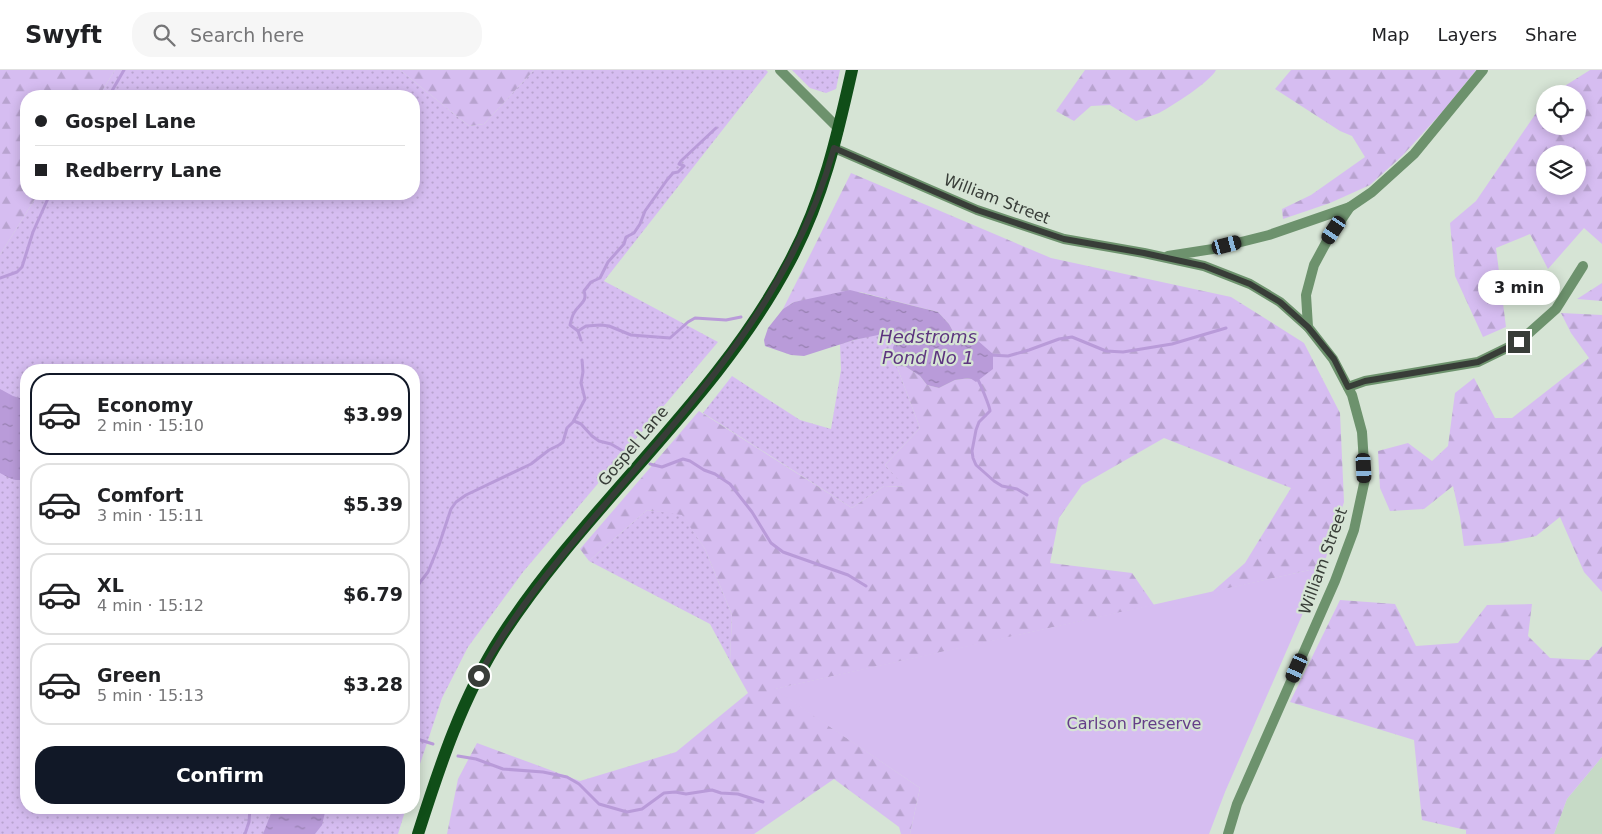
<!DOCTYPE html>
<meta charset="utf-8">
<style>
:root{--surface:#fff;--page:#f6f6f6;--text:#202124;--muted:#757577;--line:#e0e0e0;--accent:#111827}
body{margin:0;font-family:"DejaVu Sans",sans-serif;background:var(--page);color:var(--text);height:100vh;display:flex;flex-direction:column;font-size:19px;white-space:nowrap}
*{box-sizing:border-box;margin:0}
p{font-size:16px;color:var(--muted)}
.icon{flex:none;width:28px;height:28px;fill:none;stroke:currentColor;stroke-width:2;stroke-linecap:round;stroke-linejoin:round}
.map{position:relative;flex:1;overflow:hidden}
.drawer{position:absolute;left:20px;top:294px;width:400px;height:450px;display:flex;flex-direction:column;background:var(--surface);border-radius:20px;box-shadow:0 2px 12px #0003}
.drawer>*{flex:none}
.hud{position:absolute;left:20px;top:20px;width:400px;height:110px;border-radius:20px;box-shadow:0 2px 12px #0003;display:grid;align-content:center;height:110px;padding:0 15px;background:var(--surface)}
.controls{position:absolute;left:1536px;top:15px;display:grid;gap:10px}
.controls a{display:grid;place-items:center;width:50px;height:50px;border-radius:50%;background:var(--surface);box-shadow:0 2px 12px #0003;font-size:25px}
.end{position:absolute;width:22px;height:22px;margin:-11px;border:6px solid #383d38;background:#fff;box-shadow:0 0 0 2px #fff}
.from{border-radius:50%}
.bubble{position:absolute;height:35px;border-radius:18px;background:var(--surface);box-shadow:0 2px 12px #0003;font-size:16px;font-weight:800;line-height:35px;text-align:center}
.car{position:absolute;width:15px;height:30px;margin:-15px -8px;border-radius:6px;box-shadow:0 0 4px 1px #0007;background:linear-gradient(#222 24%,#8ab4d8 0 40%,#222 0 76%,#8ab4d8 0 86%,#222 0)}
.hud b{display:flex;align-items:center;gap:18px;height:48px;font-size:19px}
.hud b+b{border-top:1px solid var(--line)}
.hud i{width:12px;height:12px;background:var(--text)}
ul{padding:9px 0 0;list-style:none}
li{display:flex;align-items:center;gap:15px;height:82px;margin:0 10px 8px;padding:0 5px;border:2px solid var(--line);border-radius:20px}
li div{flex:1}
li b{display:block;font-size:19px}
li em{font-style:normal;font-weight:800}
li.selected{border-color:var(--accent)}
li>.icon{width:45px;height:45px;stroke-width:1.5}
.primary-button{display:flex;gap:10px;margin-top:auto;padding:10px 15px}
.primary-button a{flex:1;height:58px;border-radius:20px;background:var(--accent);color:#fff;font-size:20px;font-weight:800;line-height:58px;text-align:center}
header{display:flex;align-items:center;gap:30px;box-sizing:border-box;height:70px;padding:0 25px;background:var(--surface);border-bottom:1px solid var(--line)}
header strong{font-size:24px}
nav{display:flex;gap:28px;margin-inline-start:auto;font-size:18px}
.search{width:350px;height:45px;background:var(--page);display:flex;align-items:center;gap:12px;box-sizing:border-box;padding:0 18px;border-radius:20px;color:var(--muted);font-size:19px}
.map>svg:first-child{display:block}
</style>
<header>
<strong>Swyft</strong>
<div class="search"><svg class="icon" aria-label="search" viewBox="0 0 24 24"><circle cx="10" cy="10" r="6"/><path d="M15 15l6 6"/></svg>Search here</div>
<nav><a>Map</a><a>Layers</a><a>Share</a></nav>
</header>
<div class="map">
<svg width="1602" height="764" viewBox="0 0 1602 764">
<defs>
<pattern id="grass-dots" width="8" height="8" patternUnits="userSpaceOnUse" patternTransform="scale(1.25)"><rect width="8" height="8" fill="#d6bdf1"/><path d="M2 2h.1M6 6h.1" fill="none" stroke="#b8a3cf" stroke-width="1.8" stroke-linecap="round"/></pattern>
<pattern id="forest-firs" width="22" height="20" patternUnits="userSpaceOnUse" patternTransform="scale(1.25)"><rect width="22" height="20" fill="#d6bdf1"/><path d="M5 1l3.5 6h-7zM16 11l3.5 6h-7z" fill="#b8a3cf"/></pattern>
<pattern id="wetland-marsh" width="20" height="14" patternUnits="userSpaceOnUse" patternTransform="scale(1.25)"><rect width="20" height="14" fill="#d6bdf1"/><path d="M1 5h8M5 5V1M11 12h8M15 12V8" fill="none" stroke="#b8a3cf"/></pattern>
<pattern id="water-ripples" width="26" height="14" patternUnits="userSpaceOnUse" patternTransform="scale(1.25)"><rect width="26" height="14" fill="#b99bd9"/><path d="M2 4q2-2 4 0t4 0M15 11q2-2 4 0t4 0" fill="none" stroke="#9780b1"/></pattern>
</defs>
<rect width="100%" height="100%" fill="#d6e4d5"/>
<polygon fill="#c6dac6" points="1602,687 1602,764 1554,764 1567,729"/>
<g fill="url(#grass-dots)">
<polygon points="115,0 400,0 469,56 484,54 534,0 766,0 768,2 604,211 718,272 523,502 468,577 442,628 414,712 414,300 26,300 26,738 406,738 398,764 0,764 0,185 38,124 414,124 414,26 99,26"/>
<polygon points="792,0 840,0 836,19 826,23 810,18"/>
<polygon points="902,260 893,277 894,289 920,358 885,395 906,417 884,416 852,438 703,343 732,306 800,350 831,359 841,300 840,274 880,263"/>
<polygon points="647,440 682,444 705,479 732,545 730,591 710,554 589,491"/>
</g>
<g fill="url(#forest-firs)" fill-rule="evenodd">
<polygon points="0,0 115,0 99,26 26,26 26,124 38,124 0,185"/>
<polygon points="400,0 534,0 484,54 469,56"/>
<path d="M1085,0h131c-6,12 -44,36 -57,43 -7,3 -15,5 -23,8l-26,-16 -19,1 -17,15 -18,-10z"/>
<polygon points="1291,0 1476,0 1444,40 1403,85 1370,115 1330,133 1283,149 1282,139 1311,125 1365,87 1352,66 1340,61 1275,19"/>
<path d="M1590,0h12v174l-18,-16 -36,41 -18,-35 -34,14 10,79 -23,10 -28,-61 -5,-53 26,-22 69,-101v26h33v-32h-26zM1545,84h33v32h-33z"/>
<polygon points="851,103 1051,188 1231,227 1304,273 1340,343 1344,432 1323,497 1212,522 1245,493 1291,418 1164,368 1082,415 1059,448 1050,493 1132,503 1154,535 775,619 920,718 910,764 901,764 899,757 834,709 754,764 447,764 458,709 477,673 580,711 676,682 748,623 730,591 732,545 705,479 682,445 647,440 589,491 580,479 699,341 852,438 884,416 905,417 885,395 920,358 894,289 920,306 927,315 939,318 955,310 970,308 955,265 949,254 938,242 860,222 794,232 783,239"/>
<polygon points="1602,213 1602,231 1577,229"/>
<polygon points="1561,243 1602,245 1602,522 1584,502 1560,447 1536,466 1502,473 1464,476 1460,447 1453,416 1424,439 1390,441 1380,418 1378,381 1408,373 1432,391 1448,376 1455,323 1474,308 1495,348 1512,348 1589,288 1571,263"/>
<polygon points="1340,530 1395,534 1416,576 1458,573 1487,535 1532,534 1528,566 1550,588 1589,590 1602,576 1602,687 1567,729 1554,764 1466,764 1466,760 1422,750 1414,670 1290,632"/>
</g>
<polygon fill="url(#wetland-marsh)" points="247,738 254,738 250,764 241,764"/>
<polygon fill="#d6bdf1" points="1323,497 1225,722 1209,764 910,764 920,718 774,619"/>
<g fill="url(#water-ripples)">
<polygon points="850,220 938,242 949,254 955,265 969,263 993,284 993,299 976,312 970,308 955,310 939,318 927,315 920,306 894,289 893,277 902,260 854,270 804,286 791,285 765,276 764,270 768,258 783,239 794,232"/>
<path d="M0,319l13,7 13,4v78c-9,5 -17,0 -26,-5z"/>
<polygon points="273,738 326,738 322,755 315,764 263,764"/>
</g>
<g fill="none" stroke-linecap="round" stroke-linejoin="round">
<g stroke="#b99bd9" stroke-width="3">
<polyline points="109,26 124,0"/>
<polyline points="0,208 17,202 22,197 33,162 50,124"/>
<polyline points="578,261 586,256 601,255 609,256 631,265 670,268 688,252 695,248 726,250 741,247"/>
<path d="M581,270l-3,-9 -8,-6c1,-4 2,-9 4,-12 5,-9 14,-11 10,-22l7,-9 9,-4 8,-16 16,-18 2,-7 8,-4 6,-9 5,-13 22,-31 6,-7 5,-1 6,-6 -5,-2 2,-3 35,-33"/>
<polyline points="990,285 1008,286 1029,280 1059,269 1072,267 1106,281 1123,282 1172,274 1226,258"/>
<path d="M977,308c3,5 13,29 13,33l-11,11 -3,8 -4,21 1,7 3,7 18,16 8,5 15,3 10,6"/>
<polyline points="574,351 581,354 592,366 599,371 611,374 628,384"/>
<polyline points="650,394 662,397 683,389 690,391 704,400 715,404 730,414 752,442 771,473 783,482 848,505 866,516"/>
<polyline points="414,530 418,515 428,502 439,475 451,439 456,432 466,425 531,394 549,380 559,375 563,372 567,358 573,352 585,329 581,313 583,302 582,290"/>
<polyline points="414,668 433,674"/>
<polyline points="458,686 476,689 503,699 543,702 567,707 579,714 599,734 627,742 642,739 664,723 675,722 686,724 712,720 721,723 738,724 763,732"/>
<polyline points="245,764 249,752 250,738"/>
</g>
<g stroke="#6d926d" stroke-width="10">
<polyline points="780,0 839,59"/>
<polyline points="834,78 977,140 1064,169 1144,183 1204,196 1250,214 1280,232 1308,257 1333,289 1352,325 1362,362 1365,409 1354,460 1335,511 1237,734 1228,764"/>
<polyline points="1168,186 1213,179 1269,165 1350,137"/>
<polyline points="1308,257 1306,225 1314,195 1327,171 1350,137 1372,122 1414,84 1483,0"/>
<polyline points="1348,317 1365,311 1478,292 1519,272 1556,239 1583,196"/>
</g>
<path stroke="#104e18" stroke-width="12" d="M418,764c22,-69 44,-136 83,-197 86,-133 215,-235 289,-376 33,-62 47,-124 62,-191"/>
</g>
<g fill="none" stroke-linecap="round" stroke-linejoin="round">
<path stroke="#383d38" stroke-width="6" d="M479,606c33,-62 78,-115 123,-168 96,-112 192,-214 232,-360l143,62 87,29 80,14 60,13 46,18 30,18 28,25 26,32 14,28 17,-6 113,-19 41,-20"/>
</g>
<g text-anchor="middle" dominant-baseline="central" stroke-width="4.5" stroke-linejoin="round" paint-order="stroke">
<g font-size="16" fill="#383d38" stroke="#d6e4d5">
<text transform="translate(997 129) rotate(21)">William Street</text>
<text transform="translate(633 376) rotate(-50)">Gospel Lane</text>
<text transform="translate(1323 491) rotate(-70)">William Street</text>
</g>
<g font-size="16" fill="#653e89" stroke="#d6e4d5">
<text x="1134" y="653">Carlson Preserve</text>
</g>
<g font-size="18" font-style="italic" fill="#5d357f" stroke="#d6e4d5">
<text x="928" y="266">Hedstroms<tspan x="928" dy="21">Pond No 1</tspan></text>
</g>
</g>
</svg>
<div class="controls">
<a><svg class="icon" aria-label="locate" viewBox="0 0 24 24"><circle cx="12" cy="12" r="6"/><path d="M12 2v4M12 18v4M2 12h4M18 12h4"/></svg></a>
<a><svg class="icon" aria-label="layers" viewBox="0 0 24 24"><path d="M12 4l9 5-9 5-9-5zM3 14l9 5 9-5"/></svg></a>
</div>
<i class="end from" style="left:479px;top:606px"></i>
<i class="end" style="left:1519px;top:272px"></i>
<div class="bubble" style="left:1478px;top:200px;width:82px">3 min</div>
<i class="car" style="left:1334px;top:160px;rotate:214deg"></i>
<i class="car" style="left:1227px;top:175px;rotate:75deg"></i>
<i class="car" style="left:1364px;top:398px;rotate:177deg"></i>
<i class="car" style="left:1297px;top:598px;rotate:204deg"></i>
<div class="hud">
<b><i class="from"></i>Gospel Lane</b>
<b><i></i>Redberry Lane</b>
</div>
<section class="drawer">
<ul>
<li class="selected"><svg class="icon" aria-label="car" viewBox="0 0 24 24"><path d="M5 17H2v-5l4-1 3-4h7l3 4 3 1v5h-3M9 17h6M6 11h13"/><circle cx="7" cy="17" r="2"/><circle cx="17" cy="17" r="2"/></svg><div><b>Economy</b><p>2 min · 15:10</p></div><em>$3.99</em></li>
<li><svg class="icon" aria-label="car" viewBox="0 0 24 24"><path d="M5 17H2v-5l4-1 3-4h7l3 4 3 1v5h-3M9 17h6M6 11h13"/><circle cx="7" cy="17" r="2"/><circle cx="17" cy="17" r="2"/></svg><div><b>Comfort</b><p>3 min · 15:11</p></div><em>$5.39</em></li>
<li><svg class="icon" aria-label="car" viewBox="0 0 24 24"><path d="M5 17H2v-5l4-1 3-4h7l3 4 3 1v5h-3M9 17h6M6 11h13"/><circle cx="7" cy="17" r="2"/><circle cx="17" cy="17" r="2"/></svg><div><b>XL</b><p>4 min · 15:12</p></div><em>$6.79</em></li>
<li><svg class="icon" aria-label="car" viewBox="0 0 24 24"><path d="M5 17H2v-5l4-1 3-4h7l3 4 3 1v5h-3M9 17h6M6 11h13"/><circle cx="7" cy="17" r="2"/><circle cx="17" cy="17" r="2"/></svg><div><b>Green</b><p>5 min · 15:13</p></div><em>$3.28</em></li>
</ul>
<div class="primary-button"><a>Confirm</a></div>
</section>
</div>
